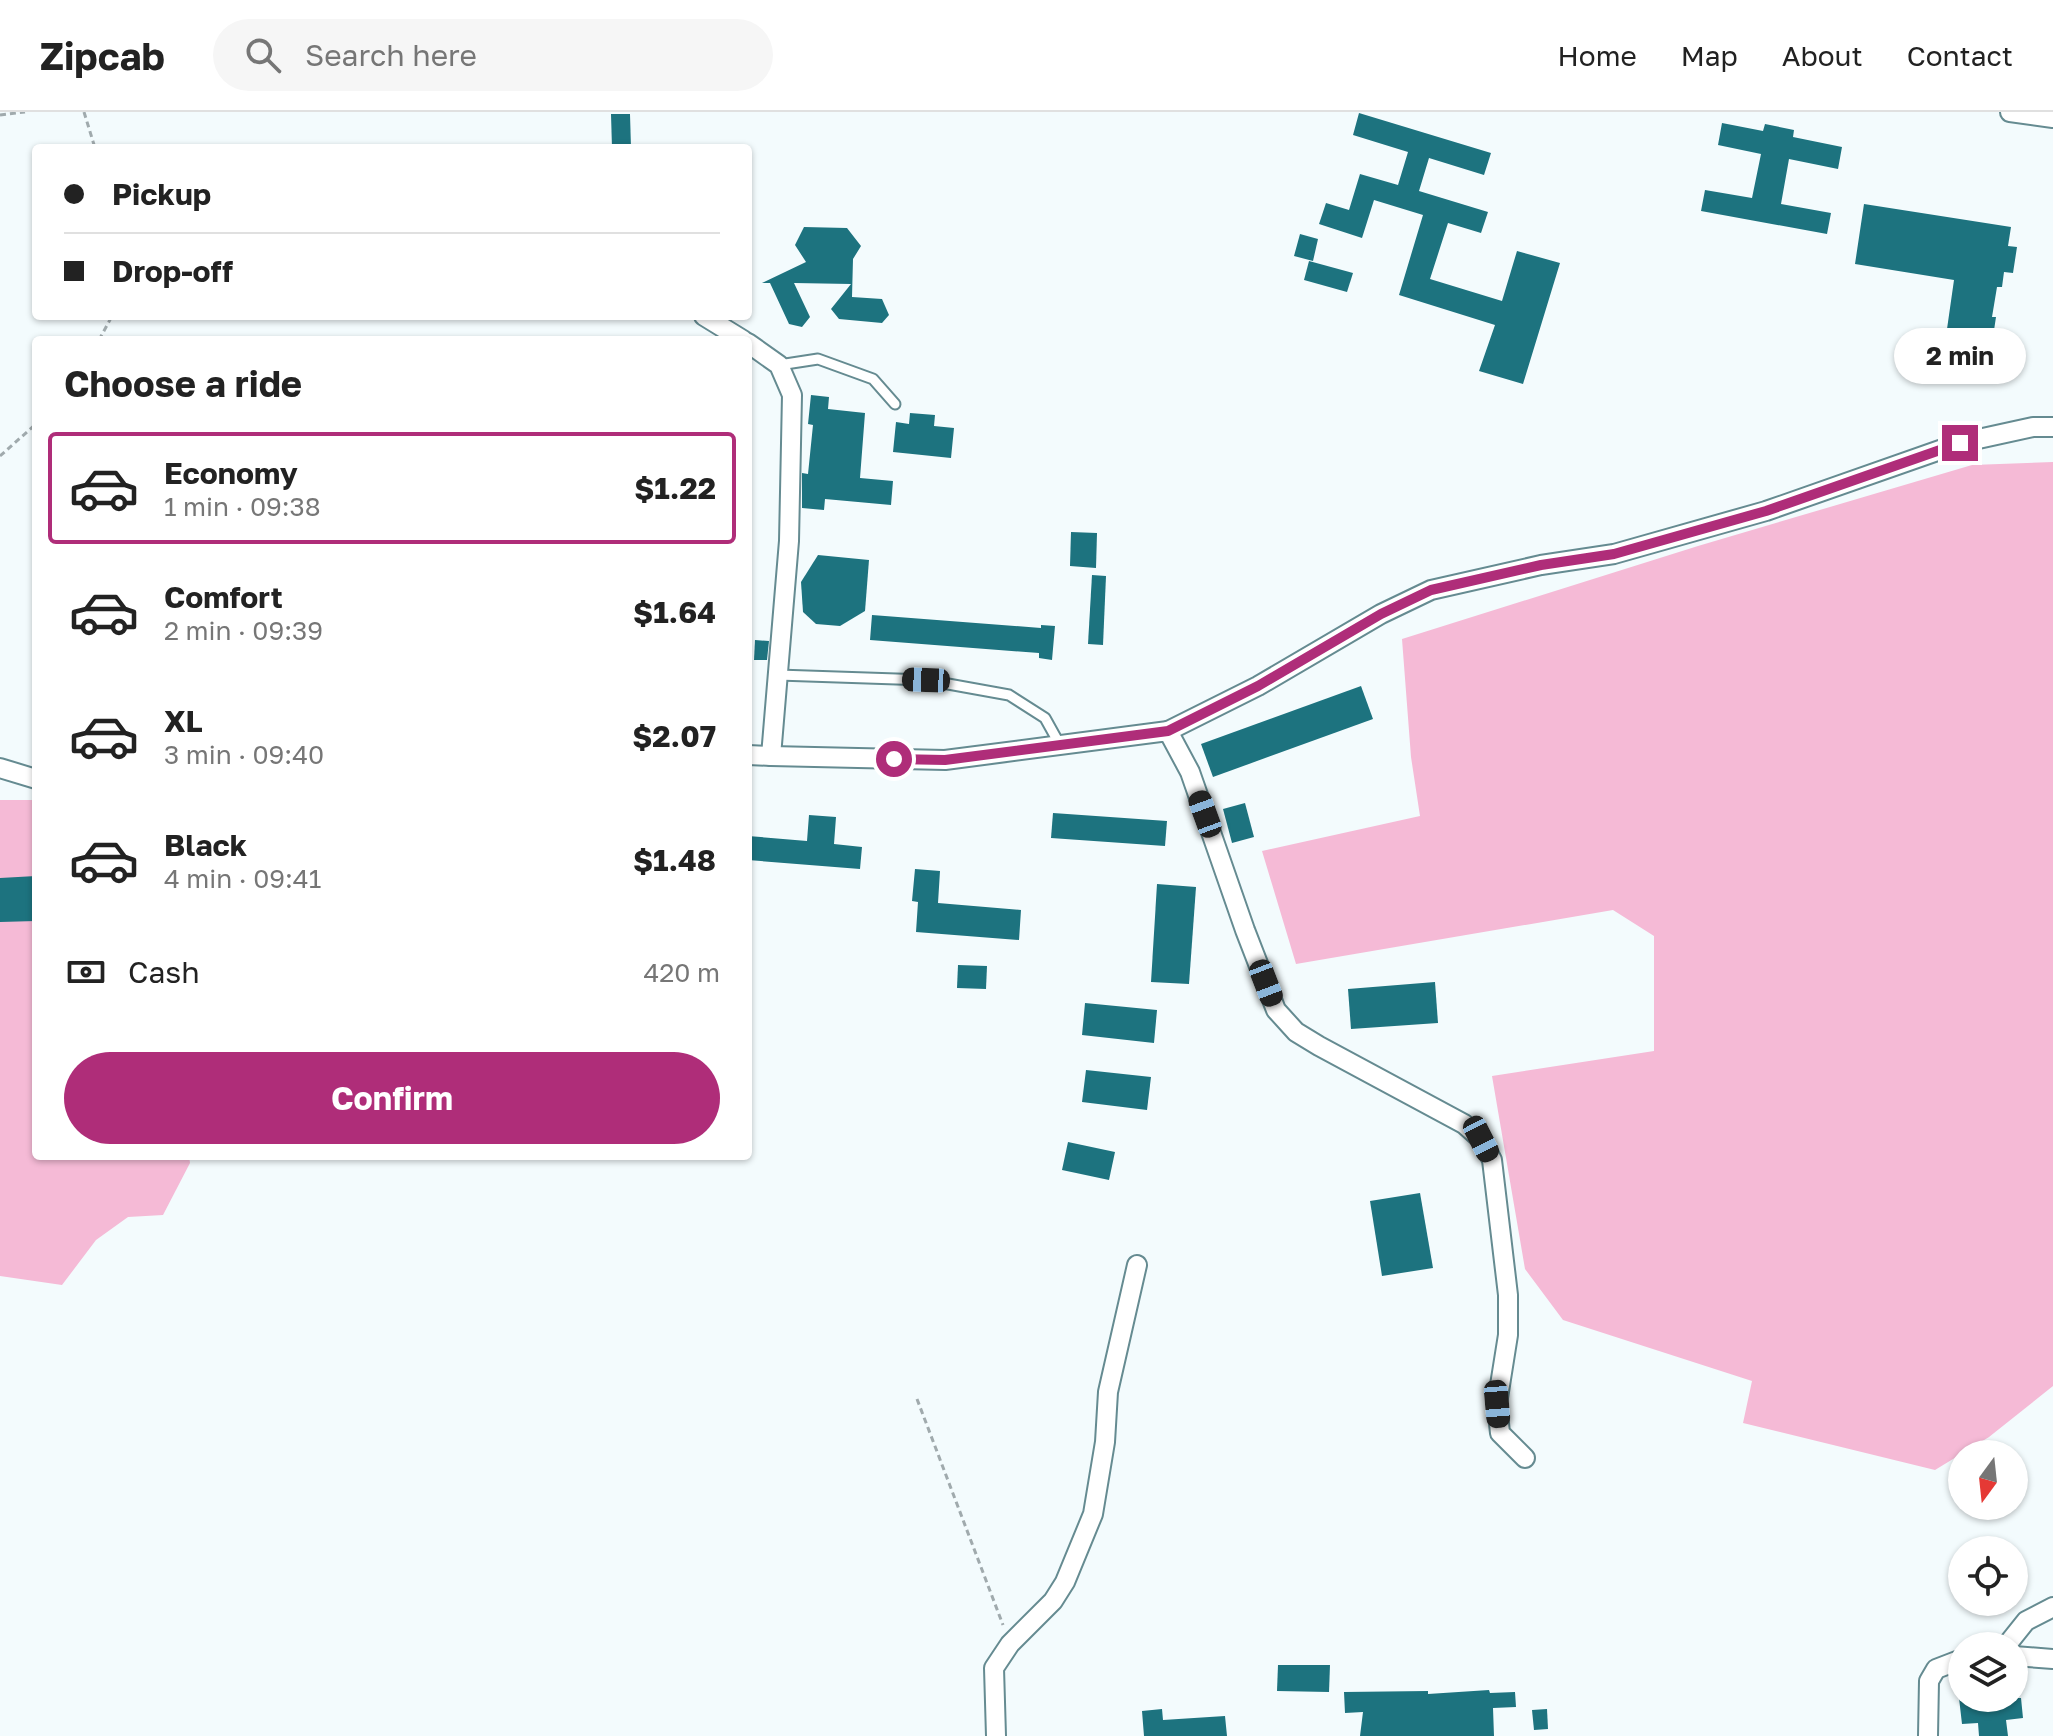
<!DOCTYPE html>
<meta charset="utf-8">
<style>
:root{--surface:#fff;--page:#f6f6f6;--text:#222;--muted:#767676;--line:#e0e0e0;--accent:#af2d79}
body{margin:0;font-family:"Golos Text",sans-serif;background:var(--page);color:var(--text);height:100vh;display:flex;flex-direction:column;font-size:30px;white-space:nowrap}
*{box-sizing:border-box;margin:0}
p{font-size:26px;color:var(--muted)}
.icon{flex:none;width:44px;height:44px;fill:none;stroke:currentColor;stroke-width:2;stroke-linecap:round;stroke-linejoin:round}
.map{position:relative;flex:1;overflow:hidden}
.drawer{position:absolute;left:32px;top:224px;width:720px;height:824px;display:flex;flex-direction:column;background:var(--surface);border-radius:8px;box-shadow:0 2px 6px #0004}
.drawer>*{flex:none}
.banner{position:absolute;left:32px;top:32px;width:720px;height:176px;border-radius:8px;box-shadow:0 2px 6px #0004;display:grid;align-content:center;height:176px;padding:0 32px;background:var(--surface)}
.needle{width:52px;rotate:195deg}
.buttons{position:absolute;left:1948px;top:1328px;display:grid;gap:16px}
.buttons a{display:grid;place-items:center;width:80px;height:80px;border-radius:50%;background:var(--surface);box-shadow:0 2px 6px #0004;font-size:40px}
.end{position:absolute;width:36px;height:36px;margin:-18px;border:10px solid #af2d79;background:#fff;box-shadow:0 0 0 4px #fff}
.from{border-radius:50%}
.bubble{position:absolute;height:56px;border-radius:28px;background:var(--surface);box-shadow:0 2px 6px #0004;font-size:26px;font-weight:700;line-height:56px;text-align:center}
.car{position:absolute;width:24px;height:48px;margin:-24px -12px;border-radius:10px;box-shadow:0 0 6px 2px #0007;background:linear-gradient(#222 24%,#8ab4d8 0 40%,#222 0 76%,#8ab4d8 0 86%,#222 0)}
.banner b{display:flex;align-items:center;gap:28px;height:76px;font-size:30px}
.banner b+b{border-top:2px solid var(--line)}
.banner i{width:20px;height:20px;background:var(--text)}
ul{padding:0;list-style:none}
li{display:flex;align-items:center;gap:24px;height:112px;margin:0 16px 12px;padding:0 16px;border:4px solid transparent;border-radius:8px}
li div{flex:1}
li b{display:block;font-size:30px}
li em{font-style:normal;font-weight:700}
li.current{border-color:var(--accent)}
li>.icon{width:72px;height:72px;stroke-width:1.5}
h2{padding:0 32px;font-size:36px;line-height:96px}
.pay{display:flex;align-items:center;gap:20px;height:88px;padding:0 32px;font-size:30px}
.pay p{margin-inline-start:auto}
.cta{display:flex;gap:16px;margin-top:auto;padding:16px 32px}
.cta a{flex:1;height:92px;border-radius:48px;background:var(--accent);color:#fff;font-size:32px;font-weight:700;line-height:92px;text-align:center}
header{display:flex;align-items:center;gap:48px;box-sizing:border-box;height:112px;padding:0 40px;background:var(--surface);border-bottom:2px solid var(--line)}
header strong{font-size:38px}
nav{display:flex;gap:44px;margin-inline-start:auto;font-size:28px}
.search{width:560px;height:72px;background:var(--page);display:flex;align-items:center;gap:20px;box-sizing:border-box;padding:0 28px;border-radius:44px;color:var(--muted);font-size:30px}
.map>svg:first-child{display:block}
</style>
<header>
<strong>Zipcab</strong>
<div class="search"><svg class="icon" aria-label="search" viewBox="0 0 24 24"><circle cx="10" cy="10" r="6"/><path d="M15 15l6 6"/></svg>Search here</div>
<nav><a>Home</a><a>Map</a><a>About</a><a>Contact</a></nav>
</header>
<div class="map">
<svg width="2053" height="1624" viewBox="0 0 2053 1624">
<rect width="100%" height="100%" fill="#f3fbfd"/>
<g fill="#f5bad6">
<polygon points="2053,350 2053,1274 1989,1325 1935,1358 1743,1311 1752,1269 1563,1208 1525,1157 1492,964 1654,939 1654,824 1613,798 1296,852 1262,739 1420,704 1411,645 1402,527 1698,434 1972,353"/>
<polygon points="0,688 36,688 36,1044 189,1044 190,1051 163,1103 128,1105 96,1128 62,1173 0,1164"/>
</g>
<g fill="#1d737f">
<polygon points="1359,1 1491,41 1484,63 1429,46 1419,79 1488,100 1481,121 1448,111 1430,167 1502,189 1517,139 1560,151 1523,272 1479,259 1495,213 1399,183 1423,103 1374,88 1362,126 1319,112 1326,91 1349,98 1360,62 1398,73 1408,40 1353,23"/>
<polygon points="611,2 630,2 631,36 612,36"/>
<polygon points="1722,11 1763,19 1765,12 1794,18 1793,25 1842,35 1838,57 1789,47 1781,92 1831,101 1827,122 1701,99 1705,78 1752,86 1761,42 1718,33"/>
<polygon points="1864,92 2011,115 2008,134 2017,135 2013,161 2004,160 2002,175 1997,175 1992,205 1996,205 1993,225 1947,217 1954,168 1855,152"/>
<polygon points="804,115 847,116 861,134 853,147 852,185 882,187 889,203 882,211 839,207 831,197 851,172 794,171 810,205 802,215 789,212 770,171 762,171 806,150 795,133"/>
<polygon points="1300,122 1318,127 1313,149 1294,144"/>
<polygon points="1309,149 1353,161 1347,180 1304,168"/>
<polygon points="811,283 829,285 828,297 865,301 860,366 893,369 891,393 825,387 824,398 802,396 802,361 808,362 813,313 808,312"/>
<polygon points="910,301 935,303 934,314 954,316 951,346 893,340 896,310 909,312"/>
<polygon points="1071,420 1097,421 1096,456 1070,454"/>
<polygon points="818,443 869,448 865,499 840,514 816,512 803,500 801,470"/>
<polygon points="1092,463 1106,464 1103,533 1088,532"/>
<polygon points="872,503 1041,516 1041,513 1055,514 1052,548 1039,546 1039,541 870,528"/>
<polygon points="755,528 769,529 767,548 754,548"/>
<polygon points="1361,574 1373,607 1213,665 1201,632"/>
<polygon points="1245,691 1254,725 1232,731 1223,697"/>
<polygon points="1053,701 1167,709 1165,734 1051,726"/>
<polygon points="809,703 836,705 834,732 862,735 860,757 748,748 748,724 807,729"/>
<polygon points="915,757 940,759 938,791 1021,798 1019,828 916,820 918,790 912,789"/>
<polygon points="36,764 36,809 0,810 0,766"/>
<polygon points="1157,772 1196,775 1189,872 1151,870"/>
<polygon points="958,853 987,854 986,877 957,876"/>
<polygon points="1435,870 1438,911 1351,917 1348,877"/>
<polygon points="1085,891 1157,898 1154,931 1082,923"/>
<polygon points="1086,958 1151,965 1147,998 1082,990"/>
<polygon points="1068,1030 1115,1040 1109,1068 1062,1058"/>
<polygon points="1420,1081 1433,1156 1382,1164 1370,1089"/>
<polygon points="1278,1553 1330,1553 1329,1580 1277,1579"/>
<polygon points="1489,1578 1490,1581 1515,1580 1516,1595 1493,1596 1494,1624 1360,1624 1363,1600 1345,1601 1344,1580 1428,1579 1428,1582"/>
<polygon points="1959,1586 2021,1586 2023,1606 2006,1608 2008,1624 1979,1624 1978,1611 1962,1612"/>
<polygon points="1162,1597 1163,1608 1225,1604 1227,1624 1144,1624 1142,1599"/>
<polygon points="1547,1597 1548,1617 1534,1618 1532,1598"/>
</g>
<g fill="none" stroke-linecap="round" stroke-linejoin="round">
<defs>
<g id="lane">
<polyline points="779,253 818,247 873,267 895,292"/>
<polyline points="778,563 926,568 1009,583 1045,606 1060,633"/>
</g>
<g id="street">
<polyline points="2010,0 2053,6"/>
<polyline points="704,204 743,228"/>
<polyline points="748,231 779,253 792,283 789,429 771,644 748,643"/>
<polyline points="1168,619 1258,574 1381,502 1431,478 1541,453 1614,442 1766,399 1960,331 2033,315 2053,315"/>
<polyline points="771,644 945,648 1168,619 1190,660 1245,818 1276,898 1296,920 1319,934 1464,1012 1481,1027 1492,1048 1508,1183 1508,1223 1497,1292 1500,1321 1525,1346"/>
<polyline points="0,656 36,667"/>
<polyline points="2006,1534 2026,1509 2053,1495"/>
<polyline points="2014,1544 2053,1547"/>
<polyline points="996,1624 994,1556 1010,1532 1053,1489 1065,1470 1093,1402 1105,1330 1108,1280 1137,1153"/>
<polyline points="1928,1624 1929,1569 1936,1557 1962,1547"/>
</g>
</defs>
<use href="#lane" stroke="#658b91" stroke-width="13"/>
<use href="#street" stroke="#658b91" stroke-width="22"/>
<g stroke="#a0aaad" stroke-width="3" stroke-dasharray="6 4" stroke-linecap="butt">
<polyline points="84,0 95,36"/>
<polyline points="0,3 25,0"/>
<polyline points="99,228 112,204"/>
<polyline points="0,344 36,312"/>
<polyline points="917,1287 1003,1513"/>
</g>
<use href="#lane" stroke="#fff" stroke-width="9"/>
<use href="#street" stroke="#fff" stroke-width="18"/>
</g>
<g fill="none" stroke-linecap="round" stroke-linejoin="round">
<polyline stroke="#af2d79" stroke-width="10" points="894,647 945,648 1168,619 1258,574 1381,502 1431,478 1541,453 1614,442 1766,399 1960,331"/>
</g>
</svg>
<div class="buttons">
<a><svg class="needle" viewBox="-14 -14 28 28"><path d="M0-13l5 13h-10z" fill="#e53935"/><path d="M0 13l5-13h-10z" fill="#767676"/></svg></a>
<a><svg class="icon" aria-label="locate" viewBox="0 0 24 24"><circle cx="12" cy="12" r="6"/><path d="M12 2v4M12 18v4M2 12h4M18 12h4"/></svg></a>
<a><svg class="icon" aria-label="layers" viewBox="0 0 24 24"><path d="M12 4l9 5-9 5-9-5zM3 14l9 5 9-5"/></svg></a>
</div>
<i class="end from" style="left:894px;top:647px"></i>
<i class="end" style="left:1960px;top:331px"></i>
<div class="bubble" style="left:1894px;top:216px;width:132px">2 min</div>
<i class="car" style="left:926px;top:568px;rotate:272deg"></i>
<i class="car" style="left:1205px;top:702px;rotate:340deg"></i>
<i class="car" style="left:1266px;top:871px;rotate:159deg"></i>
<i class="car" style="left:1481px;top:1027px;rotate:153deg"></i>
<i class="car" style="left:1497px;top:1292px;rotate:175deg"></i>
<div class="banner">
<b><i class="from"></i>Pickup</b>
<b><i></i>Drop-off</b>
</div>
<section class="drawer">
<h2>Choose a ride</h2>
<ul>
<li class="current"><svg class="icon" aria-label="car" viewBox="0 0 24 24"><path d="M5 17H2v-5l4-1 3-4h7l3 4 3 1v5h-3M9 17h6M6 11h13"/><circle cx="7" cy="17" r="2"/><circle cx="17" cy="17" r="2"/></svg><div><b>Economy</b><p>1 min · 09:38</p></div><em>$1.22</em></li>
<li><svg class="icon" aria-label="car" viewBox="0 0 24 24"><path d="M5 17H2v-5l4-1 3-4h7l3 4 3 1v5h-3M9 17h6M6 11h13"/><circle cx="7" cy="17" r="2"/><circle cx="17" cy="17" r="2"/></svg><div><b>Comfort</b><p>2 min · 09:39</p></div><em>$1.64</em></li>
<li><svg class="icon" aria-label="car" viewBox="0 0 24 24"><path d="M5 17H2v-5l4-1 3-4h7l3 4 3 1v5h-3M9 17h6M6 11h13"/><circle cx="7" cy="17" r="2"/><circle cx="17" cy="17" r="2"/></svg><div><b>XL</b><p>3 min · 09:40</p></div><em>$2.07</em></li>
<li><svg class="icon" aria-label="car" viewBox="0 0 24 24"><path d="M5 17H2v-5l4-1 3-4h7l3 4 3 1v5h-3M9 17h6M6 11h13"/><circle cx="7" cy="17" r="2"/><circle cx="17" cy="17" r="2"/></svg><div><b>Black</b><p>4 min · 09:41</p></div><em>$1.48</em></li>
</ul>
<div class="pay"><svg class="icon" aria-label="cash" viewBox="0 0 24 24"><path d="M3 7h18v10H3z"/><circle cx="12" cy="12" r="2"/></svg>Cash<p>420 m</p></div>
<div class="cta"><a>Confirm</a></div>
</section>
</div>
